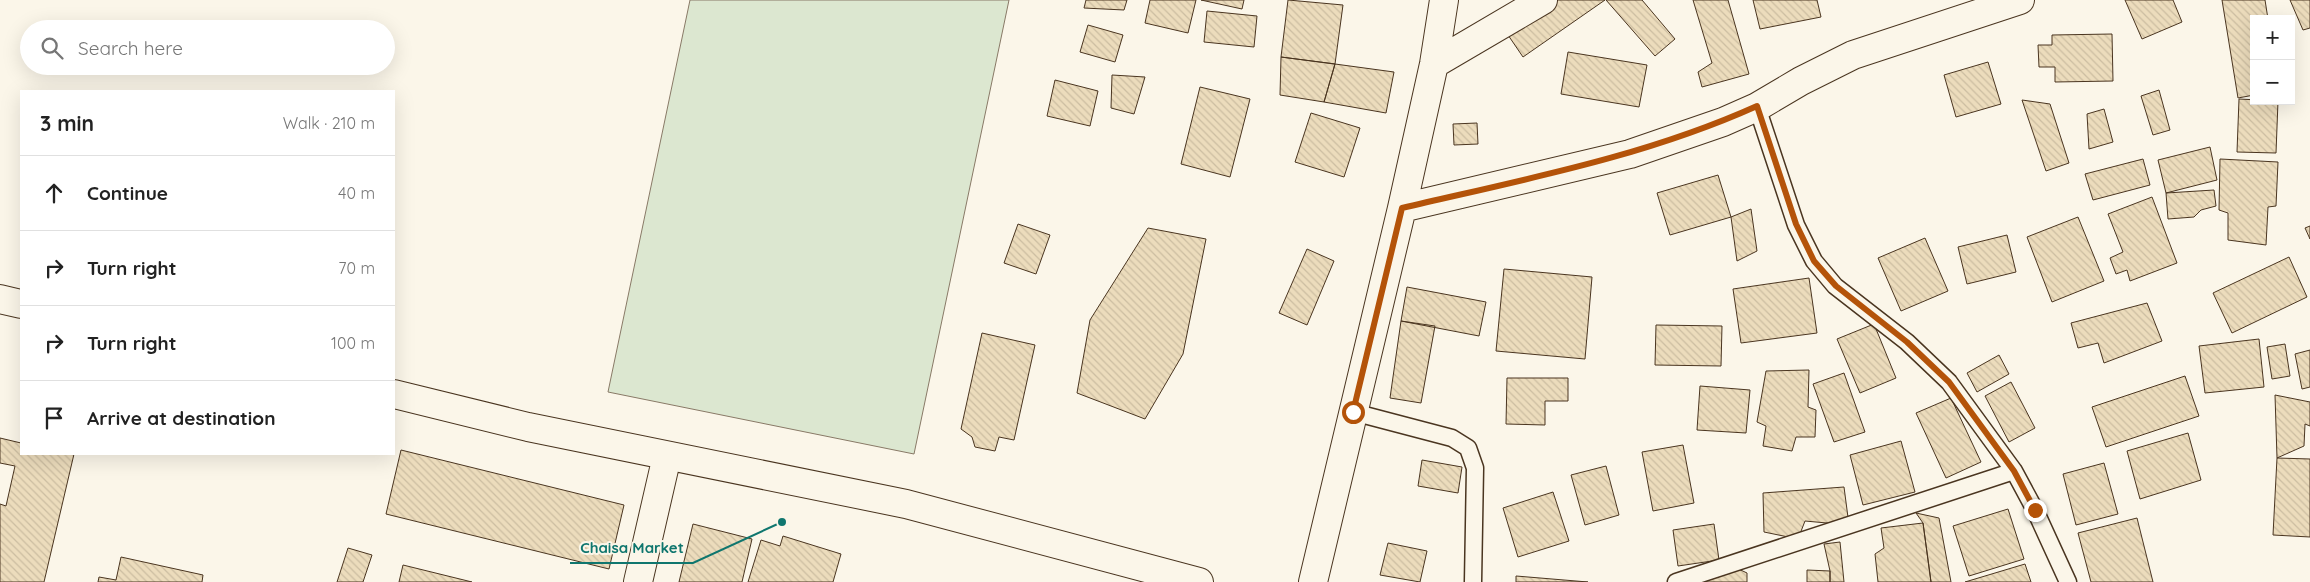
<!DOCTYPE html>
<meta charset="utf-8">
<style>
body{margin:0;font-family:Quicksand,sans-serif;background:#f2f2f2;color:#222}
.controls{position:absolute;right:15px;top:15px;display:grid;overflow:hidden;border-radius:0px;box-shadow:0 5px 20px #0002}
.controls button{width:45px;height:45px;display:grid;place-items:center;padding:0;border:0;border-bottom:1px solid #e0e0e0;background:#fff;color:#222;font:25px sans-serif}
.stop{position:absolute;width:15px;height:15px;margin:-11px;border:4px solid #b45309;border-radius:50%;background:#fff}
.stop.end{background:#b45309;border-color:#fff;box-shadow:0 1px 5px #0008}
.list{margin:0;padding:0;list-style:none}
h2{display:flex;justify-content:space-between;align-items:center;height:65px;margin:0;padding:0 20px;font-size:21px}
h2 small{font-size:16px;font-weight:400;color:#767676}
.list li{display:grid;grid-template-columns:32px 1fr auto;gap:15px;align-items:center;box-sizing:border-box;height:75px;padding:0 20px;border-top:1px solid #e0e0e0}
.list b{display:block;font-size:19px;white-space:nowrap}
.list em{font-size:16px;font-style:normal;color:#767676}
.icon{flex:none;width:28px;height:28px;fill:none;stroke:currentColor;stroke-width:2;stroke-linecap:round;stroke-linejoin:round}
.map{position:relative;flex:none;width:2310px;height:582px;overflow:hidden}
.search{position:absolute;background:#fff;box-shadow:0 5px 20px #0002;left:20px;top:20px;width:375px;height:55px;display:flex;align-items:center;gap:12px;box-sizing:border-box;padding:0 18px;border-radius:28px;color:#767676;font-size:19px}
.panel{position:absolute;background:#fff;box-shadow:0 5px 20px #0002;left:20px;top:90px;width:375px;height:365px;border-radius:0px}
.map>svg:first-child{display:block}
.pitch{fill:#dce7d0;stroke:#887966}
.building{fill:url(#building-back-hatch);stroke:#4a3520}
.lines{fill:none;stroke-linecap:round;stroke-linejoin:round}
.lane-casing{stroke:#4a3520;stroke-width:19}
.street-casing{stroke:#4a3520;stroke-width:30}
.lane{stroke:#fbf6e9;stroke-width:16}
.street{stroke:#fbf6e9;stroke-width:28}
.route{stroke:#b45309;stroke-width:6}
.leader{fill:none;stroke:#0f766e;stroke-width:2}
.callout-dot{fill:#0f766e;stroke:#fbf6e9;stroke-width:2}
.callout-label{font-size:15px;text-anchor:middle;font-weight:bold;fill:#0f766e;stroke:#fbf6e9;stroke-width:4;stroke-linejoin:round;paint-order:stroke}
</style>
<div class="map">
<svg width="2310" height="582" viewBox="0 0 2310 582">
<defs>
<pattern id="building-back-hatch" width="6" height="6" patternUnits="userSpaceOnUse" patternTransform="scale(1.25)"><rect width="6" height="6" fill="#ecdcbc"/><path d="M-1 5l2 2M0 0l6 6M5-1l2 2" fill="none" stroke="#ccbda1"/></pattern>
</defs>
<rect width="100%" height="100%" fill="#fbf6e9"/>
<path class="pitch" d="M690 0H1009L914 454 608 392Z"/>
<path class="building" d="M1086 0H1127L1124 10 1084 8Z
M1150 0H1196L1188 33 1145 23Z
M1201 0H1244L1242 9Z
M1288 0 1343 5 1335 64 1281 57Z
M1558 0H1605L1523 57 1508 35Z
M1606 0H1642L1675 39 1655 56Z
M1693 0H1728L1749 74 1702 87 1698 72 1712 63Z
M1753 0H1817L1821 17 1760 29Z
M2125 0H2173L2182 22 2142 39Z
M2222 0H2265L2268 19H2254V95L2238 98Z
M2290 0H2310V28L2303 30Z
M1207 11 1257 16 1254 47 1204 42Z
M1088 25 1123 35 1115 62 1080 52Z
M2112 34 2113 81 2055 82V67H2039L2038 45H2052V35Z
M1568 52 1647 65 1639 107 1561 94Z
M1281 57 1335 64 1324 102 1280 95Z
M1988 62 2001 104 1956 117 1944 75Z
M1335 64 1394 72 1386 113 1324 102Z
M1112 75 1145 77 1134 114 1111 108Z
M1055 80 1098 91 1090 126 1047 116Z
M1200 87 1250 99 1230 177 1181 164Z
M2159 90 2170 130 2153 135 2141 96Z
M2239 99 2278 101 2276 153 2237 152Z
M2022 100 2050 104 2069 163 2046 171Z
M2104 109 2113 142 2089 149 2087 114Z
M1311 113 1360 128 1344 177 1295 162Z
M1477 123 1478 144 1454 145 1453 124Z
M2210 147 2217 180 2166 193 2158 160Z
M2143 159 2150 185 2093 200 2085 174Z
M2220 159 2278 162 2276 206 2268 207 2266 245 2228 240V213L2219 210Z
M1718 175 1731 217 1670 235 1657 193Z
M2214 190 2216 206 2201 210 2194 217 2168 219 2166 193Z
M2152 197 2177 263 2130 281 2127 270 2116 274 2110 258 2123 252 2108 214Z
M1751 209 1757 251 1737 261 1731 217Z
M2078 217 2104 281 2052 302 2027 237Z
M1018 224 1050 235 1036 274 1004 263Z
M2310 226V239L2305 228Z
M1148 228 1206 239 1183 354 1145 419 1077 393 1090 320Z
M2007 235 2016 272 1967 284 1958 247Z
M1925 238 1948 291 1901 311 1878 258Z
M1307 249 1334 261 1307 325 1279 313Z
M2289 257 2307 297 2232 333 2213 293Z
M1504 269 1592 277 1585 359 1496 351Z
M1809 278 1817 333 1741 343 1733 289Z
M1407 287 1486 302 1479 336 1401 321Z
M2147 303 2162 341 2104 363 2098 343 2078 348 2071 323Z
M1401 321 1435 326 1421 403 1390 398Z
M1874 324 1896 378 1860 393 1837 339Z
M1656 325 1722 326 1721 366 1655 365Z
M982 333 1035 345 1014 440 999 437 995 451 975 447 972 437 961 429Z
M2259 339 2264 387 2205 393 2199 346Z
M2285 344 2290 376 2272 379 2267 347Z
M2310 350V387L2302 389 2295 354Z
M1999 355 2009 374 1977 392 1967 373Z
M1809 370 1808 407 1816 410 1815 437H1796L1792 451 1763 446 1766 426 1757 422 1766 371Z
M1844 373 1865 432 1834 442 1813 384Z
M2185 376 2199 416 2106 447 2092 407Z
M1507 378H1568V401H1545V425L1506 424Z
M2011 382 2035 428 2009 442 1985 396Z
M1700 386 1750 390 1746 433 1697 430Z
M2275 395 2310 402V426L2305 424 2304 446 2277 458Z
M1951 398 1981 462 1946 478 1916 413Z
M2188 433 2201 480 2140 499 2127 451Z
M0 438 21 443V454H74L44 582H0V504L6 506 15 466 0 463Z
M1901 441 1915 492 1863 505 1850 455Z
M1683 445 1694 503 1653 511 1642 452Z
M401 450 624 505 609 569 386 514Z
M2277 458 2310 459V537L2273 535Z
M1422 460 1462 467 1458 493 1418 486Z
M2104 463 2118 514 2076 525 2063 474Z
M1606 466 1619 515 1585 525 1571 475Z
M1844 487 1849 525 1805 521 1798 539 1764 532 1763 493Z
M1553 492 1569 541 1518 557 1503 508Z
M2008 509 2024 559 1969 576 1953 526Z
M1916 513 1939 518 1951 582H1931L1923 523Z
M2137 518 2153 582H2091L2078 533Z
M1923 523 1931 582H1878L1875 554 1884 548 1881 528Z
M693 524 752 539 742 582H679Z
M1714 524 1719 560 1678 566 1673 530Z
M783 536 841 554 833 582H748L761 540 780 546Z
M1840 542 1844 582H1830V571L1824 544Z
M1388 543 1427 551 1420 582 1380 575Z
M348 548 372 555 363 582H337Z
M121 557 203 575 202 582H98L99 577 116 580Z
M2025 564 2031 582H1965Z
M403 565 472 582H399Z
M1730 565 1747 573V582H1688Z
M1807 570 1830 571V582H1807Z
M1516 576 1588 582H1516Z"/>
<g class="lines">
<g class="lane-casing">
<path id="lane" d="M1757 107 1796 225 1814 261 1835 286 1907 342 1949 382 2014 471 2035 510 2068 582
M1353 412 1452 438 1468 448 1475 468 1473 582
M1676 582 2014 471"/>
</g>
<g class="street-casing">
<path id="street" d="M1434 64 1543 0
M1402 208 1630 154 1723 122 1757 107 1801 81 1853 55 2020 0
M0 299 21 304
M394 394 528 427 906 504 1199 582
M638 582 667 456
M1313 582 1402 208 1434 64 1444 0"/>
</g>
<use href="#lane" class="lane"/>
<use href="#street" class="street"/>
</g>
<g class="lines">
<path class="route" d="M1353 412 1402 208C1521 180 1644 157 1757 106L1796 224 1814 261 1836 286 1907 342 1949 382 2014 471 2035 510"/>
</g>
<path class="leader" d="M782 522L693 563H570"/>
<circle class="callout-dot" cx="782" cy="522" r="5"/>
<g class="callout-label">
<text x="632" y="553">Chaisa Market</text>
</g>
</svg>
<div class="controls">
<button>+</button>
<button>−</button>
</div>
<div class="stop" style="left:1353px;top:412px"></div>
<div class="stop end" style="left:2035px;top:510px"></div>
<div class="search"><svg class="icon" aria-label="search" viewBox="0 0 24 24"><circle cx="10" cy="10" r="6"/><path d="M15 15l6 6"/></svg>Search here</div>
<section class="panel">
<h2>3 min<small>Walk · 210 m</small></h2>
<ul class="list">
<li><svg class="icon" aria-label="ahead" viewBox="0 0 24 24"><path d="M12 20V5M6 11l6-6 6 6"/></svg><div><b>Continue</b></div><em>40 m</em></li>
<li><svg class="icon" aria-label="right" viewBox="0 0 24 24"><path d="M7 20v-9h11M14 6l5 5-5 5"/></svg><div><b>Turn right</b></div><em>70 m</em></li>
<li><svg class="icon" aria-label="right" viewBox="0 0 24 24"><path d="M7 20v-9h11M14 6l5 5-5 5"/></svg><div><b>Turn right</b></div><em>100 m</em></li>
<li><svg class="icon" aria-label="arrive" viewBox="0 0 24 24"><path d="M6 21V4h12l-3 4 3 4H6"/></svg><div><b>Arrive at destination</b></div></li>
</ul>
</section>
</div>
